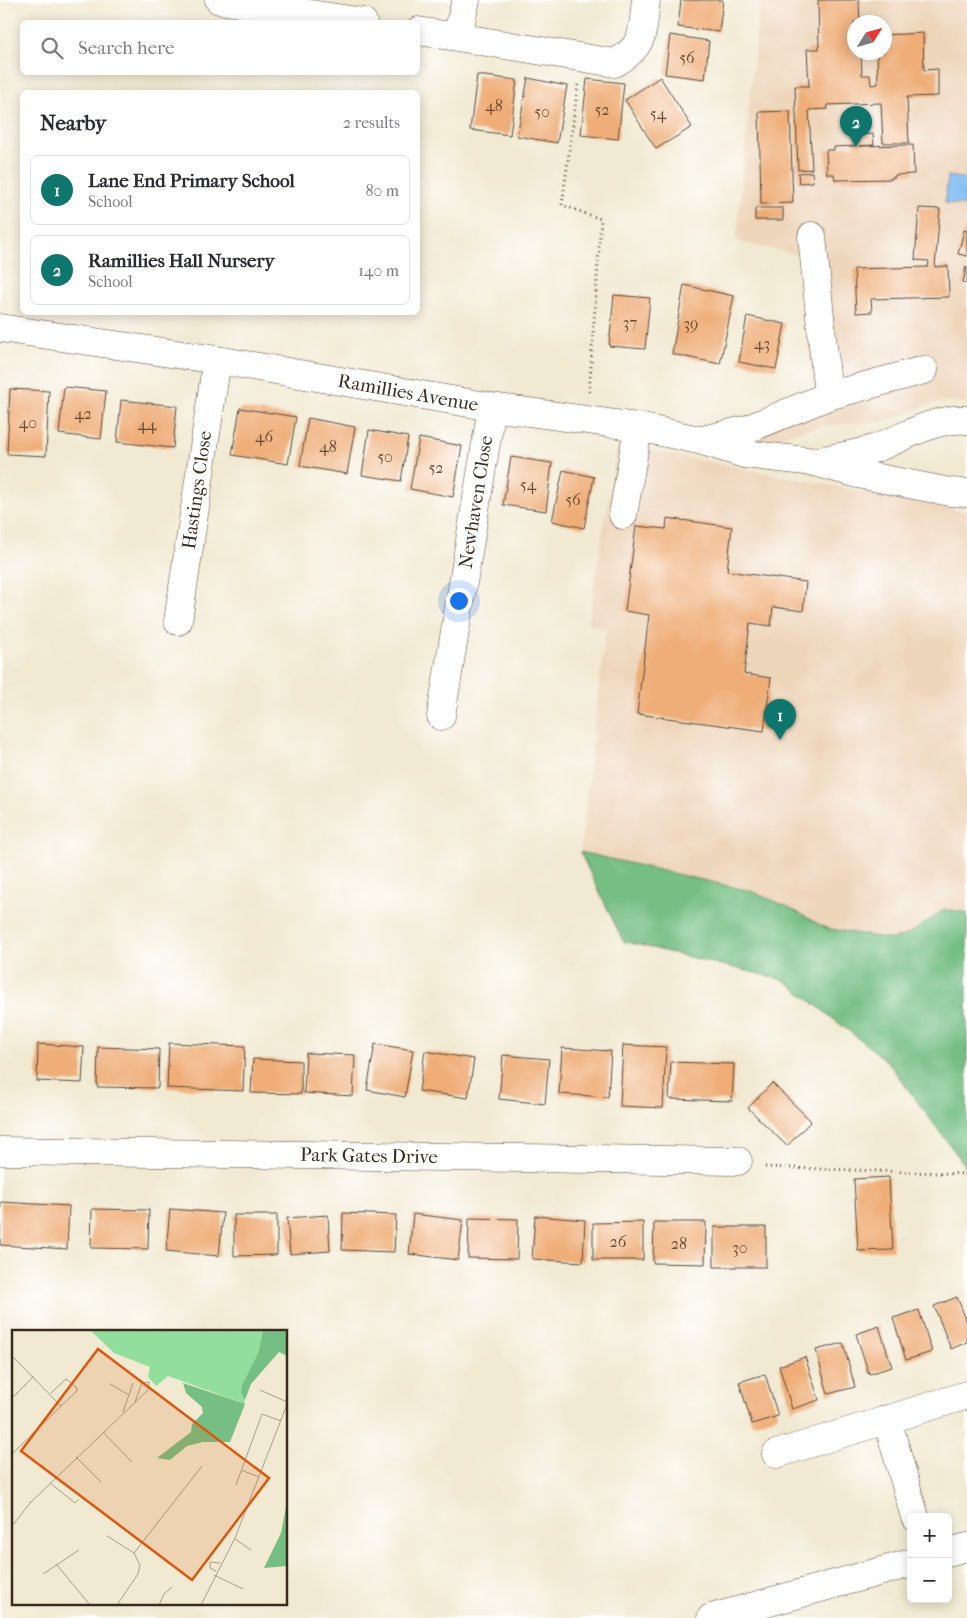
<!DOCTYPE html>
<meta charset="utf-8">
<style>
body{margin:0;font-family:"IM FELL French Canon",serif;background:#f2f2f3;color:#2b2b33}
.controls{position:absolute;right:15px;bottom:15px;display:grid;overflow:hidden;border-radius:8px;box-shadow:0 2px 12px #0003}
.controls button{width:45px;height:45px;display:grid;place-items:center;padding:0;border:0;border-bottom:1px solid #e1e1e2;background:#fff;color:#2b2b33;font:25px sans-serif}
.compass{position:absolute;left:847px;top:15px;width:45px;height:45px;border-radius:50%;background:#fff;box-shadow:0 2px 12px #0003;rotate:53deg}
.you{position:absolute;left:458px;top:600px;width:18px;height:18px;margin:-12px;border:4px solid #fff;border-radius:50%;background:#1a73e8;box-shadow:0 0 0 8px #1a73e833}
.badge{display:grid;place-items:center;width:32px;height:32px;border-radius:50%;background:#0f766e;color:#fff;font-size:16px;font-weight:700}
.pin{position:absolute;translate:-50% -41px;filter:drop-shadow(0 1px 2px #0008)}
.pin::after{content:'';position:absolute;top:26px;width:18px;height:15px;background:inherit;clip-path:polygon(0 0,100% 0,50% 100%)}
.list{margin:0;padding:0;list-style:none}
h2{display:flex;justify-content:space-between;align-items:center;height:65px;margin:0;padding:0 20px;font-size:21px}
h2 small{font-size:16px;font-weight:400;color:#7c7c81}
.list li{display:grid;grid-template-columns:32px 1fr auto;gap:15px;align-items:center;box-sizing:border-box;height:70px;margin:0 10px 10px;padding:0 10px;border:1px solid #e1e1e2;border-radius:8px}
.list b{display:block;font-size:19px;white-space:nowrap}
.list p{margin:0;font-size:16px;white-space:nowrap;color:#7c7c81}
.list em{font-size:16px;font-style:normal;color:#7c7c81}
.icon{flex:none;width:28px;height:28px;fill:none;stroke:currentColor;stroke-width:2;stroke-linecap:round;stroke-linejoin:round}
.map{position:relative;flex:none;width:967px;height:1618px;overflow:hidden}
.search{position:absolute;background:#fff;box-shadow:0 2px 12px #0003;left:20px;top:20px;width:400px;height:55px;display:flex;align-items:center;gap:12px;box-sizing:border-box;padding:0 18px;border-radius:8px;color:#7c7c81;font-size:19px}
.panel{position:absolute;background:#fff;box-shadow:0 2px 12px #0003;left:20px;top:90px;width:400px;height:225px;border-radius:8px}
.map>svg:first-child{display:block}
.built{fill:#eed6bb;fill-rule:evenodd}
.forest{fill:#75be84;stroke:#587451}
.water{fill:#7fbbf2;stroke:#5d7288}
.building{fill:#efae78}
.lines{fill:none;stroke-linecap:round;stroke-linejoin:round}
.minor-casing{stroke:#564739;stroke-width:29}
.path{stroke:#564739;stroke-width:3;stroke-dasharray:1 4;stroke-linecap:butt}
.minor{stroke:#fff;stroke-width:28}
.labels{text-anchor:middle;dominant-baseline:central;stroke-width:4;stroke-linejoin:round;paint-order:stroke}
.number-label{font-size:16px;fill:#684b34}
.street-label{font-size:19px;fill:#3b2a1e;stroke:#fff}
.inset-road{fill:none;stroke:#a89d89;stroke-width:1}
.view{fill:#df570d;fill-opacity:0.15;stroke:#df570d;stroke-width:2.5}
.inset-edge{fill:none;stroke:#3b2a1e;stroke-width:2.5}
</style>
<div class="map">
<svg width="967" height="1618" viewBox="0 0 967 1618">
<rect width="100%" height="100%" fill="#fff"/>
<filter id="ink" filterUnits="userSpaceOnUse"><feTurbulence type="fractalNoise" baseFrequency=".02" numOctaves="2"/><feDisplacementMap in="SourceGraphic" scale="10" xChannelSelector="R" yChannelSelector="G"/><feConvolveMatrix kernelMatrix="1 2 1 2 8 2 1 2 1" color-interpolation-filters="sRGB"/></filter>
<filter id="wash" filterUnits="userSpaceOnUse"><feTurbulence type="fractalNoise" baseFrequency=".0096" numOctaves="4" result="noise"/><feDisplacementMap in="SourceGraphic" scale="20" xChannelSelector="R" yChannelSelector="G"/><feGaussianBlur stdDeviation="1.12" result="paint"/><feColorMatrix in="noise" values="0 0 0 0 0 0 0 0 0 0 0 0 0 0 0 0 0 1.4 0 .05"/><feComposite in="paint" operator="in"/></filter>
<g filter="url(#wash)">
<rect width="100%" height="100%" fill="#f1e9d1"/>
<path class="built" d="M760 0H967V403L946 401 928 405 904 415 880 422 817 426 768 441 752 439 812 391 803 256 736 241ZM854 22H884V52H854Z
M617 444 967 512V913L945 909 912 932 901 937 890 939 826 928 786 906 751 891 580 852 606 628 588 624Z"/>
<path class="forest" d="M580 852 751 891 786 906 826 928 890 939 901 937 912 932 945 909 967 913V1168L887 1061 784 980 623 941Z"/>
<path class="water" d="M948 176 967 179V206L945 203Z"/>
<g id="blocks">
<path class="building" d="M681 0H723L719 32 678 27Z
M818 0H859L860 22H854V52H861L862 75H870L871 85 878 84 877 52H884V35L923 33 924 70 938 69V96L907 97 909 143H883L881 103 827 105 828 109 809 110 812 169 798 170 795 86H809L807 49H819Z
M670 35 709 41 705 79 665 74Z
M477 75 517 80 510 135 470 130Z
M660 77 692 127 656 149 625 100Z
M528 78 567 86 557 143 517 136Z
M587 79 624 83 618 139 581 135Z
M790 111 793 203 761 204 759 112Z
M873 134 874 145 859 146 913 145 914 174 895 175V177H892V179L835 180 834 174H827L826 150H834V147L855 146 854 135Z
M812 172 813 182 799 183 798 173Z
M755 208H783V220H755Z
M919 208 940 209 935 267 948 266 949 297 871 299 872 312 856 313 854 269 928 267 929 261 915 260Z
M964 230 967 231V256L958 254Z
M966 267H967V284L963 283Z
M684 285 734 296 720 364 672 354Z
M614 295 650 298 645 349 609 346Z
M747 316 785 324 776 369 739 362Z
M64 387 106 391 101 439 59 434Z
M10 389 49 391 46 456 7 454Z
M121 400 177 406 173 448 117 442Z
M240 408 296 417 288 464 232 455Z
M308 418 355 427 347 474 300 466Z
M369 430 408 437 401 481 362 475Z
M419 438 462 446 453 497 410 489Z
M511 457 552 463 546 511 503 505Z
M563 470 594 477 584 528 552 521Z
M667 518 732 527 727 571 806 582 803 611 773 607 771 626 750 623 744 674 771 678 764 731 637 714 649 615 625 611 636 526 666 529Z
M169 1043 245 1046 243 1091 167 1088Z
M38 1044 84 1047 82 1083 37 1081Z
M375 1044 413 1050 405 1097 367 1090Z
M623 1045 666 1047 663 1108 620 1106Z
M98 1047 159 1049 158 1088 97 1087Z
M562 1048 611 1051 608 1097 559 1094Z
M425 1051 474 1059 468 1098 419 1091Z
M306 1053 355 1055 353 1096 304 1093Z
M503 1055 549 1059 545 1104 499 1099Z
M253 1059 301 1061V1094L251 1093Z
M671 1062 734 1064 732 1101 669 1099Z
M772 1083 811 1121 787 1146 748 1108Z
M889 1177 893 1250 858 1251 854 1179Z
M1 1202 69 1206 67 1249 0 1245Z
M92 1209 149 1210 148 1249 91 1248Z
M170 1209 223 1213 219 1256 166 1251Z
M343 1213 396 1215 394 1252 342 1250Z
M413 1214 463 1220 458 1260 409 1254Z
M234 1215H277V1255L234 1256Z
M328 1215 330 1251 290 1254 287 1218Z
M535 1216 585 1220 583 1262 532 1259Z
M469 1218 518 1219 517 1259 468 1258Z
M643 1222V1260H593V1223Z
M654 1222H706L705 1264 653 1263Z
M714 1227H766V1267H714Z
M957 1297 967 1322V1342L951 1349 934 1306Z
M919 1310 932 1352 906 1360 893 1318Z
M879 1326 892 1367 869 1374 856 1334Z
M843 1343 855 1387 828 1394 816 1350Z
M805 1357 819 1400 792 1409 779 1366Z
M765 1374 778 1416 752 1424 739 1382Z"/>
</g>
</g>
<g filter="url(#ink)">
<use href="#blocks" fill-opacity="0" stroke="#564739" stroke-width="1"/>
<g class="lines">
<g class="minor-casing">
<path id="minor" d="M219 0 363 22
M418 31 457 37 466 0
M457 37 615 63C646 45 642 32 646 0
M812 236 828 396
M0 328 217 360 492 407 638 427 699 440 744 454 815 462 858 474 950 492 967 493
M702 440 748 429 828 396 924 370
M819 461C838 457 858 454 876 448 906 437 935 417 967 420
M623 515 638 427
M178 621 217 360
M441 716 492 407
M0 1151 738 1161
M887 1419 915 1517
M776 1454 967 1395
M948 1552 967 1547
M711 1618 911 1563"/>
</g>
<path class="path" d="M578 85 562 205 601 219 589 394
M765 1167 967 1174"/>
<use href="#minor" class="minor"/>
</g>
</g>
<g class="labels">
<g class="number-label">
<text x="687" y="57">56</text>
<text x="494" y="105">48</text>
<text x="602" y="109">52</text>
<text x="542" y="111">50</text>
<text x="658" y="113">54</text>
<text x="630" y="322">37</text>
<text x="691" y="323">39</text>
<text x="762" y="343">43</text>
<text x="83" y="413">42</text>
<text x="28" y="422">40</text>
<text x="147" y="424">44</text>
<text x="264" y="436">46</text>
<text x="328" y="446">48</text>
<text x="385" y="456">50</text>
<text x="436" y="467">52</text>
<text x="528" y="484">54</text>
<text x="573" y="499">56</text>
<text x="618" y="1241">26</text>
<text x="679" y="1243">28</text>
<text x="740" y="1247">30</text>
</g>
<g class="street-label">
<text transform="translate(408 393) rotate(10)">Ramillies Avenue</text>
<text transform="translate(197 490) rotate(-82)">Hastings Close</text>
<text transform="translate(476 502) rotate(-81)">Newhaven Close</text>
<text transform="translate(369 1156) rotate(1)">Park Gates Drive</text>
</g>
</g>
<g transform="translate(12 1330)">
<rect width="275" height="275" fill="#f1e9d1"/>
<path d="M78 0H251L246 23 230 55 233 74 156 46 144 56 136 47 138 37 102 23Z" fill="#92df9d"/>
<path d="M251 0H275V26L267 22 239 54 233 70 229 63 230 55 246 23ZM171 53 233 74 218 112H191L175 116 158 130 145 128 179 102 180 94 191 83 190 77 174 63ZM275 172V236L252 238 269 203Z" fill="#75be84"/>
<path class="inset-road" d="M0 26 49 76 0 124M98 54 117 65M248 60 275 72M39 63 54 49 64 57 65 61 49 76M0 68 22 46M111 82 121 53M91 102 120 132M64 127 89 152M229 140 247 147M38 153 63 173 67 169M224 155 250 84 269 91M0 196 18 173 136 60 137 52 130 53 123 72M95 206 122 223M223 209 239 220M44 234 78 275M204 241 198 238V232L208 233M31 244 67 220M202 245 231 259M105 275 126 244 128 235 122 223 190 136M147 275 152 264 160 257M189 275 223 208 274 77 275 49"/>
<path class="view" d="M86 19 257 148 180 250 9 121Z"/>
<rect width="275" height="275" class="inset-edge"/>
</g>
</svg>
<div class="controls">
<button>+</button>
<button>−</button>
</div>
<svg class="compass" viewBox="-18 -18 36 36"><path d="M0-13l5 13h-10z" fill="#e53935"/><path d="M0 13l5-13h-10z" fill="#7c7c81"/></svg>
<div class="you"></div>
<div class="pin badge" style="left:780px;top:740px">1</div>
<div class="pin badge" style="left:856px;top:147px">2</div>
<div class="search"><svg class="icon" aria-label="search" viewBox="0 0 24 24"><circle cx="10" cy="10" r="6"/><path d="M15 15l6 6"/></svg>Search here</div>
<section class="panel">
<h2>Nearby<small>2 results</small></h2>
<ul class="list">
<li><span class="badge">1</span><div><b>Lane End Primary School</b><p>School</p></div><em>80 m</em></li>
<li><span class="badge">2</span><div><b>Ramillies Hall Nursery</b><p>School</p></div><em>140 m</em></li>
</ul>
</section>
</div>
